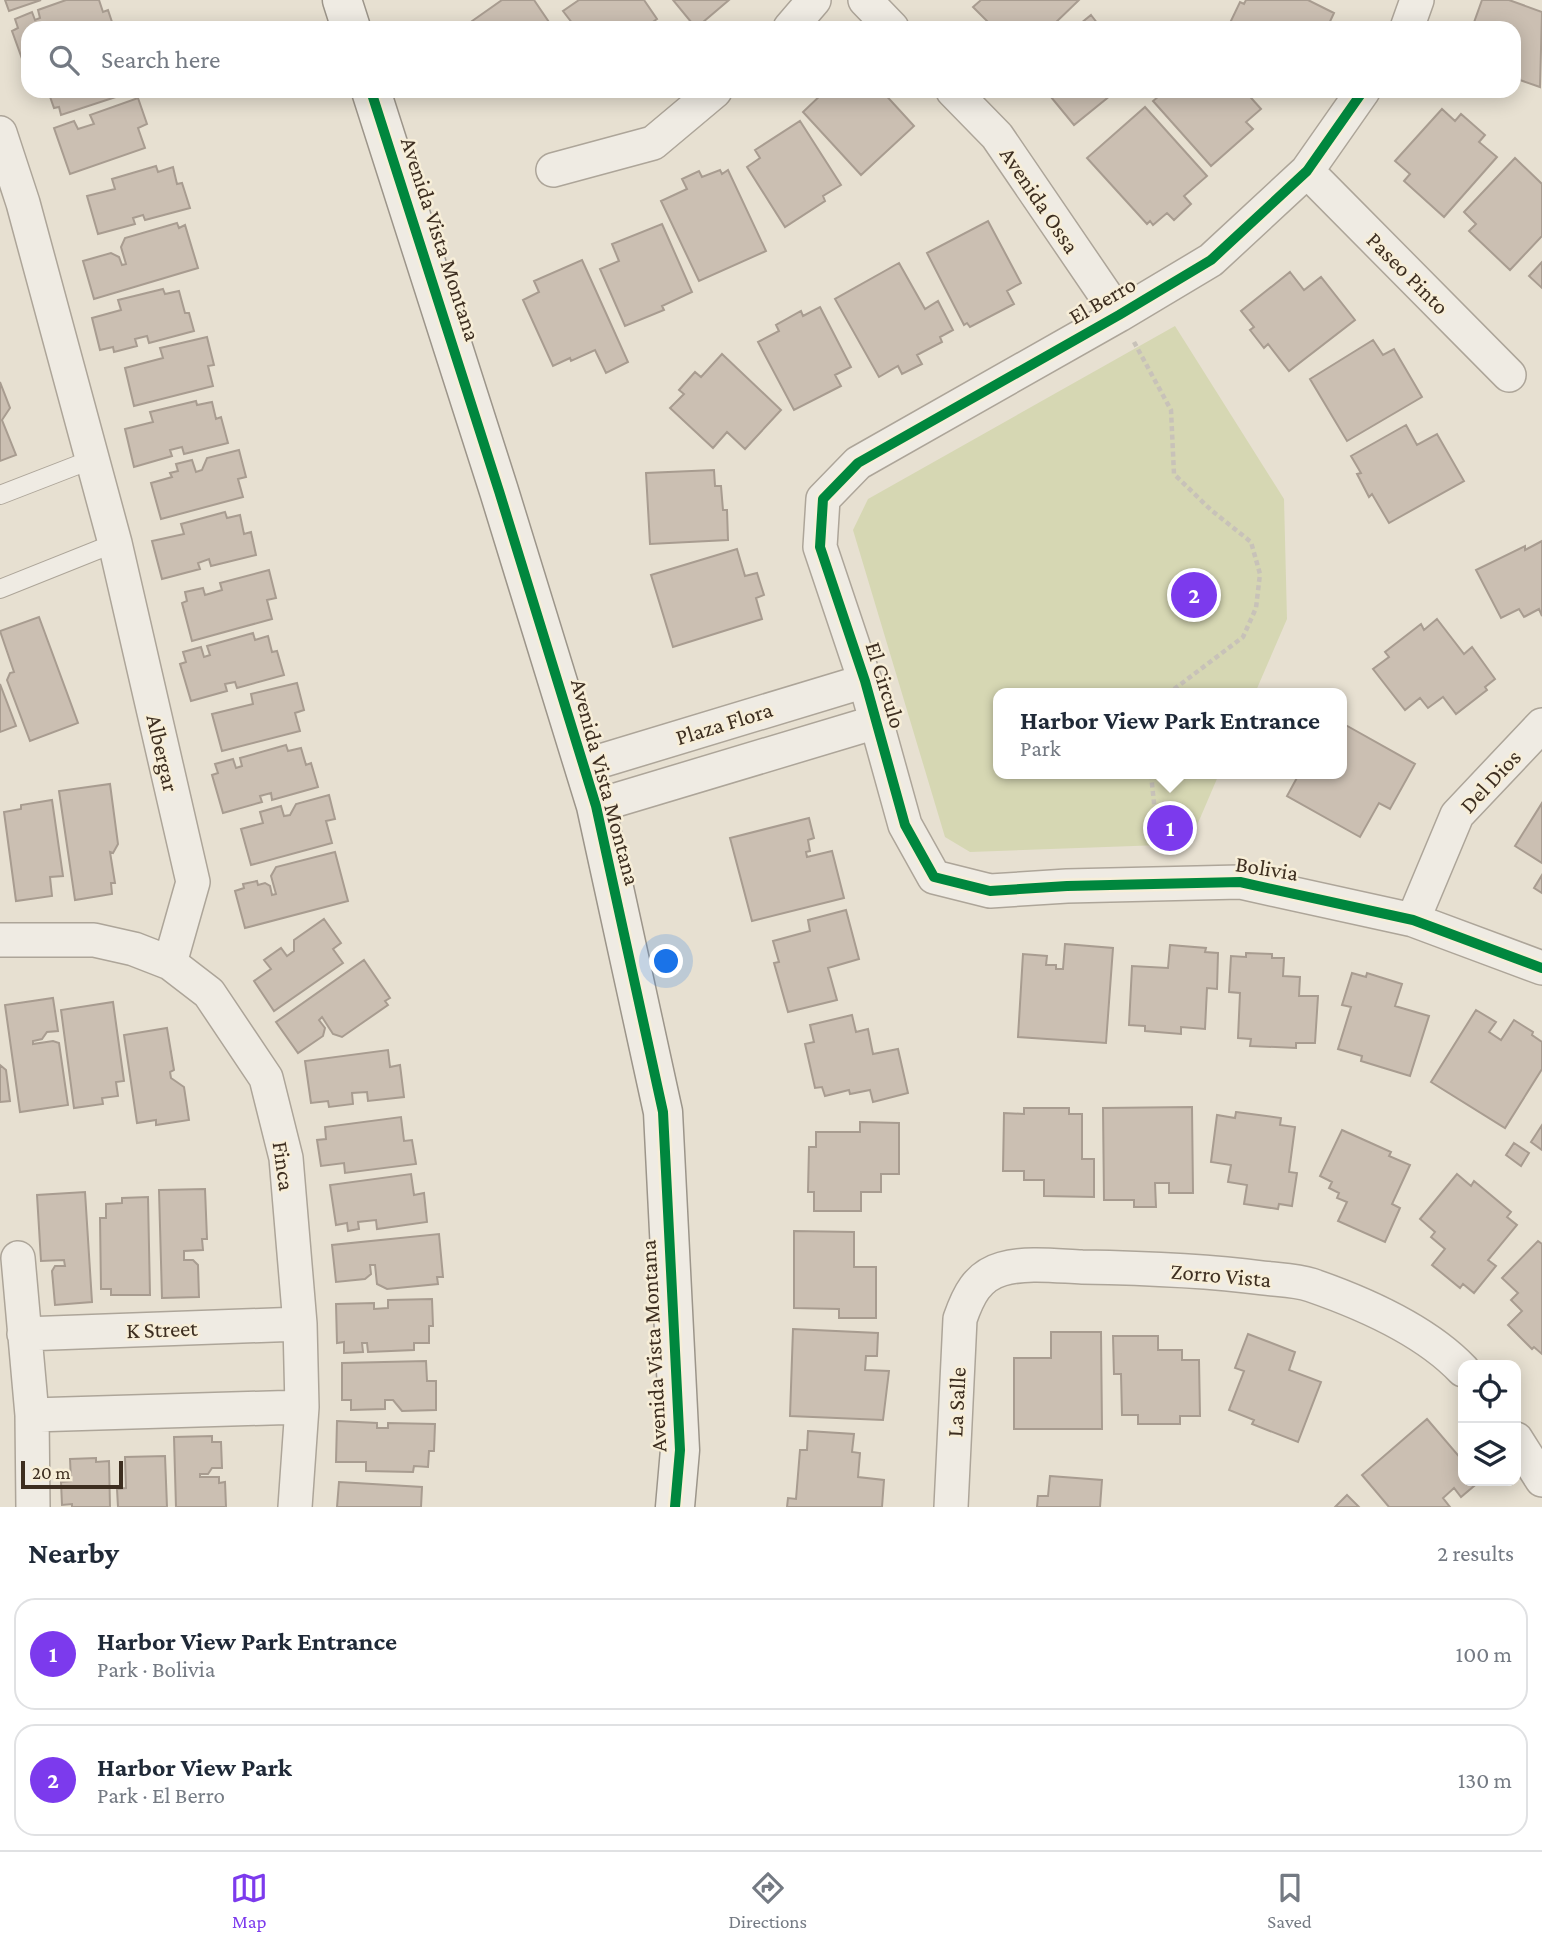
<!DOCTYPE html>
<meta charset="utf-8">
<style>
body{margin:0;font-family:"Crimson Pro",serif;background:#f6f6f7;color:#1f2937}
.controls{position:absolute;right:21px;bottom:21px;display:grid;overflow:hidden;border-radius:14px;box-shadow:0 4px 18px #0003}
.controls button{width:63px;height:63px;display:grid;place-items:center;padding:0;border:0;border-bottom:2px solid #e0e1e3;background:#fff;color:#1f2937;font:35px sans-serif}
.scale{position:absolute;left:21px;bottom:18px;width:102px;box-sizing:border-box;padding-left:7px;border:4px solid #3d2e20;border-top:0;font-size:19px;line-height:24px;white-space:nowrap;color:#3d2e20;-webkit-text-stroke:5px #f7eed8;paint-order:stroke}
.you{position:absolute;left:667px;top:962px;width:24px;height:24px;margin:-18px;border:5px solid #fff;border-radius:50%;background:#1a73e8;box-shadow:0 0 0 10px #1a73e833}
.badge{display:grid;place-items:center;width:46px;height:46px;border-radius:50%;background:#7c3aed;color:#fff;font-size:23px;font-weight:700}
.pin{position:absolute;translate:-50% -50%;border:4px solid #fff;box-shadow:0 2px 7px #0006}
.popup{position:absolute;left:993px;top:688px;width:354px;height:91px;box-sizing:border-box;display:grid;place-content:center;border-radius:14px;background:#fff;filter:drop-shadow(0 2px 5px #0005);font-size:23px;white-space:nowrap;color:#747a83}
.popup b{font-size:26px;color:#1f2937}
.popup::after{content:'';position:absolute;left:50%;top:100%;margin-left:-14px;border:14px solid transparent;border-top-color:#fff}
.list{margin:0;padding:0;list-style:none}
h2{display:flex;justify-content:space-between;align-items:center;height:91px;margin:0;padding:0 28px;font-size:30px}
h2 small{font-size:23px;font-weight:400;color:#747a83}
.list li{display:grid;grid-template-columns:46px 1fr auto;gap:21px;align-items:center;box-sizing:border-box;height:112px;margin:0 14px 14px;padding:0 14px;border:2px solid #e0e1e3;border-radius:21px}
.list b{display:block;font-size:26px;white-space:nowrap}
.list p{margin:0;font-size:23px;white-space:nowrap;color:#747a83}
.list em{font-size:23px;font-style:normal;color:#747a83}
.icon{flex:none;width:38px;height:38px;fill:none;stroke:currentColor;stroke-width:2;stroke-linecap:round;stroke-linejoin:round}
.map{position:relative;flex:none;width:1542px;height:1507px;overflow:hidden}
.search{position:absolute;background:#fff;box-shadow:0 4px 18px #0003;left:21px;right:21px;top:21px;height:77px;display:flex;align-items:center;gap:18px;box-sizing:border-box;padding:0 24px;border-radius:21px;color:#747a83;font-size:26px}
.sheet{height:343px;background:#fff}
nav{display:flex;justify-content:space-around;align-items:center;box-sizing:border-box;height:98px;border-top:2px solid #e0e1e3;background:#fff;font-size:19px;color:#747a83}
nav a{display:grid;justify-items:center;gap:4px}
nav .on{color:#7c3aed}
.map>svg:first-child{display:block}
.green{fill:#d6d7b3}
.building{fill:#cbbfb2;stroke:#a89c90;stroke-width:2}
.lines{fill:none;stroke-linecap:round;stroke-linejoin:round}
.lane-casing{stroke:#ada599;stroke-width:20}
.street-casing{stroke:#ada599;stroke-width:36}
.secondary-casing{stroke:#9c958a;stroke-width:41}
.path{stroke:#c8c2b9;stroke-width:4.5;stroke-dasharray:5 3.5;stroke-linecap:butt}
.lane{stroke:#efebe3;stroke-width:18}
.street{stroke:#efebe3;stroke-width:33}
.secondary{stroke:#efebe3;stroke-width:38}
.cycleway-casing{stroke:#f7eed8;stroke-width:15}
.cycleway{stroke:#00873e;stroke-width:10}
.labels{text-anchor:middle;dominant-baseline:central;stroke-width:5;stroke-linejoin:round;paint-order:stroke}
.street-label{font-size:23px;fill:#3d2e20;stroke:#f7eed8}
</style>
<div class="map">
<svg width="1542" height="1507" viewBox="0 0 1542 1507">
<rect width="100%" height="100%" fill="#e7e0d1"/>
<path class="green" d="M1175 326 1284 499 1287 619 1255 693H998V774H1219L1189 844 970 852 945 837 853 530 868 499Z"/>
<path class="building" d="M5 0H41L9 11Z
M66 0H99L103 12 108 10 114 28H28V66L25 67 12 31 18 28 15 19 32 12 35 20 40 18 38 10Z
M502 0H534L553 28H466L465 26Z
M579 0H644L657 19 644 28H576L563 11Z
M673 0H729L696 28Z
M981 0H1079L1050 28H994L973 7Z
M1246 0H1308L1334 13 1327 28H1235L1229 25 1240 2 1244 4Z
M1482 0H1509L1542 12 1540 87 1514 78V28H1472Z
M1091 15 1101 28H1075Z
M48 91H134L61 115 59 107 54 108Z
M825 91H882L914 126 861 175 803 112Z
M1046 91H1116L1074 125Z
M1165 91H1245L1261 109 1246 122 1253 129 1211 166 1153 101Z
M138 98 147 124 138 128 145 148 70 174 54 128 74 121 78 129 94 124 90 115Z
M1145 107 1207 176 1184 196 1191 204 1174 220 1167 213 1153 225 1150 221 1147 224 1087 158Z
M1442 109 1455 121 1461 114 1485 135 1479 142 1497 157 1444 217 1404 181 1410 174 1395 161Z
M800 121 841 185 823 196 825 201 785 227 747 167 760 158 755 150Z
M1515 158 1542 184V236L1510 270 1469 231 1476 224 1464 212Z
M156 166 158 172 173 167 177 184 182 183 190 208 145 220 143 215 133 218 135 224 98 234 87 196 115 189 112 179Z
M720 170 722 174 728 170 766 251 699 281 661 201 687 189 682 179 699 171 702 177Z
M988 221 1021 283 1007 291 1014 304 970 327 967 323 964 325 927 253Z
M177 223 179 228 185 225 198 268 94 299 83 261 111 253 119 257 122 265 126 264 121 247 125 238Z
M662 224 692 292 662 306 664 310 625 326 600 269 619 261 612 244Z
M582 260 628 362 606 373 595 350 571 361 570 358 553 366 523 300 539 292 534 281Z
M1542 262V288L1529 276Z
M899 263 925 309 938 301 953 330 940 337 942 342 917 355 922 364 902 374 898 366 879 377 835 299Z
M1290 272 1304 290 1321 277 1355 320 1289 371 1268 344 1264 348 1250 330 1254 327 1241 311Z
M163 289 165 294 179 291 185 313H189L194 331 149 343 147 336 135 339 137 346 114 352 113 347 100 350 92 318 121 310 118 300Z
M820 307 851 367 835 375 841 386 794 410 758 342 779 331 776 325 801 311 803 316Z
M207 337 214 365 208 366 213 386 134 406 125 368 163 358 160 348Z
M1373 340 1383 355 1394 349 1422 397 1347 441 1310 379Z
M722 354 781 410 745 449 727 432 713 448 670 408 684 394 679 390 695 372 701 377Z
M0 382 10 408 2 420 16 455 0 461Z
M196 401 197 405 212 402 216 419 221 417 228 443 184 454 182 447 170 450 172 456 134 467 125 429 153 422 150 412Z
M1406 425 1417 445 1437 434 1464 481 1389 523 1372 494 1369 497 1357 474 1361 473 1351 456Z
M239 450 246 477 238 479 243 497 161 519 151 483 172 477 170 473 178 471 176 464 192 460 196 472 202 470 207 458Z
M714 470 715 486H721L723 510H727L728 540 650 544 646 473Z
M225 512 227 518 240 515 244 534 251 532 256 555 211 566 209 559 198 563 200 569 162 579 152 541 184 534 181 524Z
M1542 541V616L1539 609 1524 617 1519 609 1501 618 1476 570 1525 546V550Z
M737 549 745 576 757 573 764 595 756 598 762 619 673 647 651 575Z
M269 570 276 598 267 600 272 619 192 641 182 603 187 601 185 592 203 588 205 595 222 590 220 583Z
M39 617 78 723 30 741 7 680 10 673 14 672 0 631Z
M1437 619 1464 654 1472 647 1495 679 1485 687 1487 690 1456 714 1443 697 1428 708 1420 698 1405 710 1373 669 1389 657 1385 652 1421 624 1424 630Z
M253 633 255 640 268 636 272 652 277 651 284 675 237 688 235 682 225 684 227 691 191 701 180 664 186 662 183 652 201 647 204 657 210 655 207 646Z
M297 683 304 710 295 713 300 731 222 751 212 714 253 704 251 694Z
M0 684 16 726 0 732Z
M1342 723 1415 764 1390 809 1379 803 1360 837 1287 796 1299 774H1342Z
M286 745 288 751 301 748 306 765 311 763 318 787 272 800 271 793 260 796 262 802 223 813 212 775 218 773 215 764 233 759 236 768 242 766 240 758Z
M110 784 118 844 113 853 110 852 115 883H111L112 894 75 900 59 791Z
M329 795 335 819 326 821 332 843 251 865 241 829 263 823 260 812 281 806 284 816 290 815 296 804Z
M52 800 63 876 50 877 52 896 16 901 4 812 21 809V805Z
M1542 803V863L1515 846Z
M809 818 814 838 808 840 810 851 806 852 807 857 832 851 844 898 752 921 730 838Z
M335 852 348 901 245 928 235 891 244 888 243 884 257 881 258 885 265 883 270 886 272 895 276 894 271 876 276 867Z
M1542 875V893L1534 888Z
M846 910 859 959 828 968 837 1000 788 1012 774 963 779 962 773 941 810 931 808 920Z
M324 919 341 943 333 949 343 963 274 1011 254 981 271 969 264 960 281 948 287 956 294 951V940Z
M1065 944 1113 948 1106 1043 1018 1037 1023 954 1047 956 1046 965H1056V969H1063Z
M1170 945 1206 948 1205 952 1218 953 1217 989 1207 988 1205 1029 1181 1027V1034L1145 1031V1026L1129 1025 1132 966 1168 968Z
M1246 953 1272 954V958H1284L1283 976 1300 977 1299 996H1318L1315 1043H1296V1048L1250 1046 1251 1039 1238 1038 1240 993 1229 992 1231 956 1246 957Z
M364 960 390 998 385 1001 388 1005 342 1037 333 1034 322 1017 319 1020 325 1028 323 1036 298 1053 276 1022Z
M1352 973 1366 977 1367 973 1402 984 1395 1006 1429 1016 1410 1076 1361 1061 1362 1056 1338 1049 1351 1007 1342 1005Z
M53 998 58 1031 47 1032 42 1039 33 1041V1044L53 1041 59 1043 68 1105 20 1112 5 1005Z
M113 1002 124 1081 116 1082 118 1096 102 1098 103 1104 74 1108 61 1010Z
M1476 1010 1496 1022 1489 1032 1501 1040 1514 1020 1533 1032 1532 1035 1542 1042V1069L1505 1128 1431 1082Z
M852 1015 856 1032 868 1029 873 1054 898 1049 908 1093 873 1102 870 1090 850 1094 849 1090 825 1096 822 1087 815 1088 805 1044 814 1042 810 1025Z
M167 1028 174 1070 170 1072 171 1078 184 1087 189 1120 156 1125V1120L137 1123 124 1035Z
M388 1050 390 1067 400 1065 404 1097 368 1101 367 1092 352 1093 353 1104 329 1107 328 1101 311 1103 305 1061Z
M0 1065 6 1070 10 1101 0 1102Z
M1192 1107 1193 1193H1169V1183H1155L1156 1207H1134V1200H1104L1103 1108Z
M1024 1108H1069V1114H1082V1159H1094V1197L1044 1196V1180H1024V1171H1003L1004 1113 1024 1114Z
M1236 1112 1281 1118 1280 1125 1295 1127 1289 1172 1297 1173 1292 1206 1279 1204 1278 1209 1244 1204 1247 1185 1228 1182 1231 1165 1211 1162 1217 1115 1235 1118Z
M401 1117 404 1141 412 1140 416 1164 345 1173 344 1163 321 1166 317 1140 326 1139 325 1127Z
M860 1122 899 1123V1174H881V1192H861V1211H814V1192H808L809 1147H816V1132H860Z
M1542 1125V1150L1531 1142Z
M1342 1130 1391 1152 1389 1156 1410 1165 1392 1204 1400 1208 1385 1242 1338 1221 1347 1202 1337 1198 1339 1193 1329 1188 1332 1182 1320 1176Z
M1514 1143 1529 1153 1521 1166 1506 1155Z
M411 1174 414 1195 424 1193 427 1222 377 1229 376 1220 358 1222 359 1229 348 1231 347 1223 336 1225 330 1185Z
M1457 1174 1471 1186 1474 1181 1511 1212 1507 1217 1517 1225 1488 1260 1496 1266 1474 1293 1463 1284 1460 1288 1432 1265 1445 1249 1431 1237 1435 1232 1420 1219Z
M205 1189 207 1239H202L203 1250 184 1251V1260H193L198 1265 199 1297 162 1298 159 1190Z
M85 1192 92 1302 55 1305 52 1271 55 1266H65L64 1260 41 1261 37 1195Z
M148 1197 150 1295H111V1289H101L100 1218H106V1204L122 1203V1198Z
M794 1231 854 1232V1267H876V1318H839V1309L794 1308Z
M439 1234 443 1277H437L438 1284 387 1289 377 1284 375 1265H370L371 1274 365 1279 336 1282 332 1245Z
M1538 1241 1542 1244V1354L1534 1347 1532 1349 1508 1325 1522 1311 1511 1300 1518 1293 1502 1278Z
M432 1299 433 1326H429V1343H414V1350L368 1352 367 1343H362L363 1352 344 1353V1342L337 1343 336 1304 374 1303V1309L388 1308V1300Z
M793 1329 878 1333 877 1356H866L865 1370 889 1371 883 1420 790 1416Z
M1051 1332H1101L1102 1429H1014V1358H1051Z
M1248 1334 1295 1352 1289 1370 1321 1382 1298 1442 1252 1424 1254 1420 1229 1410 1244 1371 1235 1368Z
M1113 1336H1158V1350H1182V1360H1199L1200 1416H1180V1424H1138V1415H1122L1121 1374H1114Z
M426 1361 427 1381H436V1410L402 1411 393 1400H385V1409L351 1410V1400H342V1363Z
M1427 1419 1463 1461V1481H1480L1461 1497 1454 1488 1443 1498 1450 1507H1389L1362 1475Z
M337 1421 377 1423V1428H388V1423L435 1424 434 1451H429L428 1467 414 1466 413 1472 366 1471V1462H336Z
M808 1431 854 1434 852 1452 860 1453 858 1477 884 1480 882 1507H787L788 1498 796 1499 800 1450H807Z
M212 1436V1442H221L222 1468H212L208 1474H200V1477H219V1483L225 1482 226 1507H176L174 1437Z
M165 1456 167 1507H118L117 1489 126 1488 125 1457Z
M96 1458V1462L109 1461 110 1507H72V1504L62 1505 61 1482 71 1481 70 1459Z
M1050 1476 1102 1480 1100 1507H1037L1038 1496H1048Z
M339 1482 422 1487 421 1507H337Z
M1347 1495 1359 1507H1335Z"/>
<g class="lines">
<g class="lane-casing">
<path id="lane" d="M0 495 93 459
M0 589 115 543"/>
</g>
<g class="street-casing">
<path id="street" d="M865 0 892 28
M790 28 814 0
M1407 28 1417 0
M953 91 997 136 1119 315
M1363 91 1307 171 1211 260 1119 315 858 463 823 499 820 547 865 681 905 825 934 877 990 891 1067 886 1240 882 1413 920 1542 968
M0 133 23 203 115 543 193 882 170 963
M553 170 653 143 715 91
M1307 171 1509 375
M584 766 865 681
M596 806 876 722
M1413 920 1457 815 1542 725
M0 940H94L134 949 170 963 209 993 266 1078 286 1158 300 1324 302 1407 295 1507
M18 1258 32 1415 33 1507
M24 1334 300 1324
M32 1415 302 1407
M1516 1439 1542 1480
M951 1507 960 1319C968 1296 977 1276 1002 1269 1027 1262 1057 1266 1082 1267 1143 1268 1203 1270 1263 1278 1279 1280 1296 1280 1311 1285 1363 1303 1425 1330 1463 1370"/>
</g>
<g class="secondary-casing">
<path id="secondary" d="M342 0 351 28
M371 91 499 491 596 806 663 1112 680 1450 675 1507"/>
</g>
<path class="path" d="M1134 342 1171 410 1174 474 1211 510 1251 542 1260 574 1256 608 1243 637 1169 693
M1151 774 1159 851"/>
<use href="#lane" class="lane"/>
<use href="#street" class="street"/>
<use href="#secondary" class="secondary"/>
<g class="cycleway-casing">
<path id="cycleway" d="M371 91 499 491 596 806 663 1112 680 1450 675 1507
M1363 91 1307 171 1211 260 1119 315 858 463 823 499 820 547 865 681 905 825 934 877 990 891 1067 886 1240 882 1413 920 1542 968"/>
</g>
<use href="#cycleway" class="cycleway"/>
</g>
<g class="labels">
<g class="street-label">
<text transform="translate(1040 200) rotate(56)">Avenida Ossa</text>
<text transform="translate(441 239) rotate(72)">Avenida Vista Montana</text>
<text transform="translate(1408 273) rotate(45)">Paseo Pinto</text>
<text transform="translate(1102 300) rotate(-30)">El Berro</text>
<text transform="translate(886 685) rotate(73)">El Circulo</text>
<text transform="translate(724 723) rotate(-17)">Plaza Flora</text>
<text transform="translate(163 753) rotate(77)">Albergar</text>
<text transform="translate(1490 781) rotate(-47)">Del Dios</text>
<text transform="translate(606 782) rotate(75)">Avenida Vista Montana</text>
<text transform="translate(1267 868) rotate(9)">Bolivia</text>
<text transform="translate(284 1166) rotate(82)">Finca</text>
<text transform="translate(1221 1275) rotate(5)">Zorro Vista</text>
<text transform="translate(162 1329) rotate(-2)">K Street</text>
<text transform="translate(653 1346) rotate(-93)">Avenida Vista Montana</text>
<text transform="translate(956 1402) rotate(-87)">La Salle</text>
</g>
</g>
</svg>
<div class="controls">
<button><svg class="icon" aria-label="locate" viewBox="0 0 24 24"><circle cx="12" cy="12" r="6"/><path d="M12 2v4M12 18v4M2 12h4M18 12h4"/></svg></button>
<button><svg class="icon" aria-label="layers" viewBox="0 0 24 24"><path d="M12 4l9 5-9 5-9-5zM3 14l9 5 9-5"/></svg></button>
</div>
<div class="scale">20 m</div>
<div class="you"></div>
<div class="pin badge" style="left:1170px;top:828px">1</div>
<div class="popup"><b>Harbor View Park Entrance</b>Park</div>
<div class="pin badge" style="left:1194px;top:595px">2</div>
<div class="search"><svg class="icon" aria-label="search" viewBox="0 0 24 24"><circle cx="10" cy="10" r="6"/><path d="M15 15l6 6"/></svg>Search here</div>
</div>
<section class="sheet">
<h2>Nearby<small>2 results</small></h2>
<ul class="list">
<li><span class="badge">1</span><div><b>Harbor View Park Entrance</b><p>Park · Bolivia</p></div><em>100 m</em></li>
<li><span class="badge">2</span><div><b>Harbor View Park</b><p>Park · El Berro</p></div><em>130 m</em></li>
</ul>
</section>
<nav>
<a class="on"><svg class="icon" aria-label="map" viewBox="0 0 24 24"><path d="M3 6l6-2 6 2 6-2v14l-6 2-6-2-6 2zM9 4v14M15 6v14"/></svg>Map</a>
<a><svg class="icon" aria-label="directions" viewBox="0 0 24 24"><path d="M12 3l9 9-9 9-9-9zM9 14v-3h6M13 9l2 2-2 2"/></svg>Directions</a>
<a><svg class="icon" aria-label="saved" viewBox="0 0 24 24"><path d="M7 4h10v16l-5-4-5 4z"/></svg>Saved</a>
</nav>
